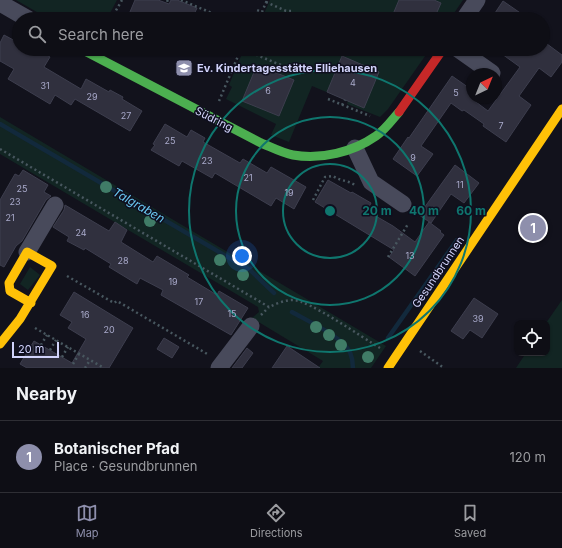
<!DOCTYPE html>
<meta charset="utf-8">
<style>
body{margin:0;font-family:Inter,sans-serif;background:#17171e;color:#f1f3f6}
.controls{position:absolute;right:12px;bottom:12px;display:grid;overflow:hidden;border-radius:8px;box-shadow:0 1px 3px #0004}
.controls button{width:36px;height:36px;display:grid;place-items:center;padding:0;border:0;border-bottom:1px solid #2e2e34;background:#0e0e15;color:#f1f3f6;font:20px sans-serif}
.compass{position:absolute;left:466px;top:68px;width:36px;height:36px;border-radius:50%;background:#0e0e15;box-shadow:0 1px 3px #0004;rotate:43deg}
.scale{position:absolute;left:12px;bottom:10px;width:47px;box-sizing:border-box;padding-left:4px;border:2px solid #d1d3fa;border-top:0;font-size:11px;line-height:14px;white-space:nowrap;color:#d1d3fa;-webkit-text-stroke:3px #0f0f1f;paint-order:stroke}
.you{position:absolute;left:242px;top:256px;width:14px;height:14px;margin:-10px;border:3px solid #fff;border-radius:50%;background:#1a73e8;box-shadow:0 0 0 6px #1a73e833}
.badge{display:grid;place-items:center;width:26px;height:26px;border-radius:50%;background:#8e8fac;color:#fff;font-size:13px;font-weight:700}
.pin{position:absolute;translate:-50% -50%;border:2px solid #fff;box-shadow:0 1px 4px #0006}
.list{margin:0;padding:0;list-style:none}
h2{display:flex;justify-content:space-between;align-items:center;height:52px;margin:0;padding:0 16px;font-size:17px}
h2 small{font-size:13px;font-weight:400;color:#9b9ca0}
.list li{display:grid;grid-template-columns:26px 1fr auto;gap:12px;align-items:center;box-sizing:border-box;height:72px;padding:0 16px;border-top:1px solid #2e2e34}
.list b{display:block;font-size:15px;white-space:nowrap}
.list p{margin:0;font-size:13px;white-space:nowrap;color:#9b9ca0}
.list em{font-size:13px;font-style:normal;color:#9b9ca0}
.icon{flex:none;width:22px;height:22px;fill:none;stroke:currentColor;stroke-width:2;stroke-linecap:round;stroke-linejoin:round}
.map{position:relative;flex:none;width:562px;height:368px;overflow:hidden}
.search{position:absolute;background:#0e0e15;box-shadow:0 1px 3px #0004;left:12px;right:12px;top:12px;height:44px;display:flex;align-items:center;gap:10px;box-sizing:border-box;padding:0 14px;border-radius:22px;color:#9b9ca0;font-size:15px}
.sheet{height:124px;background:#0e0e15}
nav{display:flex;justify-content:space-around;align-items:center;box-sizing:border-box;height:56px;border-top:1px solid #2e2e34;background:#0e0e15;font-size:11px;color:#9b9ca0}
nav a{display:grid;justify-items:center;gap:2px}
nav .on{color:#8e8fac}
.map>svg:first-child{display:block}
.green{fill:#122523}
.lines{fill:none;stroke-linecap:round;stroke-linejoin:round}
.stream{stroke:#12293c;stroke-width:4.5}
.building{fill:#30303e;stroke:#3d3e4e}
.path{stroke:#48575f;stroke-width:2.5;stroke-dasharray:2 3;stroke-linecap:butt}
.street{stroke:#484a5b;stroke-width:17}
.fast{stroke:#4caf50;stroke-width:9}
.slow{stroke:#ffc107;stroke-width:9}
.jam{stroke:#c62828;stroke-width:9}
.tree{fill:#407c67}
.ring{fill:none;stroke:#0f766e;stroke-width:2}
.labels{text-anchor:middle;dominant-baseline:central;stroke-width:3;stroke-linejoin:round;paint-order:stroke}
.number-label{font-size:9px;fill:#a9aacb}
.poi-label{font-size:11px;font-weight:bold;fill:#d1d3fa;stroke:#0f0f1f;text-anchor:start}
.street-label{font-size:11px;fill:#d1d3fa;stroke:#0f0f1f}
.water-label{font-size:12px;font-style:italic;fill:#69c7f0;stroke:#0f0f1f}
.centre{fill:#0f766e;stroke:#0f0f1f;stroke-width:2}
.ring-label{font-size:12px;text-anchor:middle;font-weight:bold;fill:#0f766e;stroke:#0f0f1f;stroke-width:3;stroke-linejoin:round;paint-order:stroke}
</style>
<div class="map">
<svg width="562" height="368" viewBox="0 0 562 368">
<rect width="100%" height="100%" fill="#12121c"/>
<path class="green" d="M16 0H117L107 19H49Z
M270 0H463L450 19H256L258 14 263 16Z
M244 49H430L388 109 380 117 347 104 348 101 312 86 289 142 271 135 276 124 226 99 232 87 229 85Z
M0 117 386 346 371 368H318L323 361 252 318 259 312 258 307 0 154Z
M30 267 40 275 28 290 20 284Z
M562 300V368H516L526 353H547L546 323Z"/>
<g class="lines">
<path class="stream" d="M0 124 250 270 274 293
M292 312C308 321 342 337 350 352 352 357 353 363 353 368
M388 338 457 240"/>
</g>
<path class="building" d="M135 0H158L169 4 171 0H177L197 8 192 19H127Z
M399 0H434L441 3 434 19H391Z
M503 1 529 19H491Z
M4 35 19 43V49H36L50 57 44 67 81 89 86 79 109 92 110 90 123 97 122 99 142 111 130 131 75 99 71 105 55 95 50 104 8 79 14 69 0 61V43Z
M543 41 562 55V62L551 77 539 68 519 96 531 105 506 142 483 126 484 124 464 110 462 111 451 103 421 146 433 154 417 176 393 159 408 137 409 138 452 76 472 90V99L488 111 520 67 495 49H543Z
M342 56 379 72 364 108 327 92Z
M257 65 294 80 279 116 242 101Z
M165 124 187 137 191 130 205 138 203 142 240 163 243 159 267 173 271 167 306 187 294 209 276 198 271 206 215 173 212 178 182 161 179 166 151 150 155 145 153 144Z
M455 165 479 183 464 203 451 194 431 223 419 215Z
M23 170 48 185 44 192 51 196 46 200 22 241 16 246 4 267 0 265V200L15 174 19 176Z
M328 180 351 193 352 192 371 203 367 211 393 226 415 242 429 222 441 231 440 232 444 235 415 276 389 257 394 250 315 202Z
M65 205 109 231 115 222 127 230 121 242 153 262 157 256 189 275 187 277 217 295 219 291 248 308 231 335 161 295 163 290 140 278 137 284 109 267 111 264 85 248 84 250 67 241 69 237 53 227 64 210Z
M74 292 133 328 109 368H27L20 364 34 341 72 363 86 339 68 328 72 322 60 315Z
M474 298 498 314 482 338 470 330 463 339 451 331Z
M164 338 179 347 172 358 157 349Z
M287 346 320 368H272Z
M247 348 253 353 242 368H232Z"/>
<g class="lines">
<path class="path" d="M167 0 169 4
M181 0 226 19
M266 2 286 11H291
M111 19 122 0
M253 19 257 10 262 12 267 0
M242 49 281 65
M328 99 370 116
M219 101 241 49
M342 105 345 100
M0 149 269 307C276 304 284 300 293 300 309 300 363 338 380 348
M313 200 325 177 333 176C340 181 347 180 355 185
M388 257 408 224
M67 276 114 303 117 301 209 355
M261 315 269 307
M35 328 104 368
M41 345 47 335
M50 350 56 340
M420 351 444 368
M62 357 68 347
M73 364 79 354
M85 368 90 360"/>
<path class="street" d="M0 3 28 19
M464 19 477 0
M458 49 492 73
M355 148 371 182 403 204
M27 252 55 205
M219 368 251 326"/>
<path class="fast" d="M81 49 261 143C271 147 282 153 293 155 321 160 353 152 376 136 385 130 392 120 399 112"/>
<path class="slow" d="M0 344 20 319 52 266 27 252 9 283 10 291 31 303
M388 368 562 109"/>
<path class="jam" d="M399 112 443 49"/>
</g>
<g class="tree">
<circle cx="106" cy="187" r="6"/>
<circle cx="150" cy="221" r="6"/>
<circle cx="220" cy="260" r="6"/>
<circle cx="243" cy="275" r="6"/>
<circle cx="316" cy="327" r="6"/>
<circle cx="329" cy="335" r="6"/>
<circle cx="341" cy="345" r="6"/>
<circle cx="368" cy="357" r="6"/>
</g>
<g class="ring">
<circle cx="330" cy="211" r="47"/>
<circle cx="330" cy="211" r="94"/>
<circle cx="330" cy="211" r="141"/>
</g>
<defs>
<g id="school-square" transform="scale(0.9)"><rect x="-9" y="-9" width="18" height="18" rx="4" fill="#8e8fac" stroke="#0f0f1f"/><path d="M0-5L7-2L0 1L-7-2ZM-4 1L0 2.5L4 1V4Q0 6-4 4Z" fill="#fff"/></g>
</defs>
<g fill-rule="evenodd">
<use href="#school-square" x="184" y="68"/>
</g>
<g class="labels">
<g class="number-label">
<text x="353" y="82">4</text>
<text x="45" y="85">31</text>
<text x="268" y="90">6</text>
<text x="456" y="92">5</text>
<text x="92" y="96">29</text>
<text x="126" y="115">27</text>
<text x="501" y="125">7</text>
<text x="170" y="140">25</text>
<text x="413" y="157">9</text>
<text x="207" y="160">23</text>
<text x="248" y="177">21</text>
<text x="460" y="184">11</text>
<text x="22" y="188">25</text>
<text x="289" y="192">19</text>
<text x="15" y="201">23</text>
<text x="10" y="217">21</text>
<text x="81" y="232">24</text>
<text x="410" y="255">13</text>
<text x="123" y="260">28</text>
<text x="173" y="281">19</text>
<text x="199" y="301">17</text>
<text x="232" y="313">15</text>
<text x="85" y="314">16</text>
<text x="478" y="318">39</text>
<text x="109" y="329">20</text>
</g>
<g class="poi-label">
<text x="197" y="68">Ev. Kindertagesstätte Elliehausen</text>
</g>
<g class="street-label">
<text transform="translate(214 119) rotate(27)">Südring</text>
<text transform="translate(438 272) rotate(-56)">Gesundbrunnen</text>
</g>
<g class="water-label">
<text transform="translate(139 205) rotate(30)">Talgraben</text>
</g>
</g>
<circle cx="330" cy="211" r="6" class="centre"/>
<g class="ring-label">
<text x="377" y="215">20 m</text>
<text x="424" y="215">40 m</text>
<text x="471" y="215">60 m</text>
</g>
</svg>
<div class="controls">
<button><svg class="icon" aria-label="locate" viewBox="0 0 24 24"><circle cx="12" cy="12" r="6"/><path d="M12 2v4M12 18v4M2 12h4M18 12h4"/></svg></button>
</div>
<svg class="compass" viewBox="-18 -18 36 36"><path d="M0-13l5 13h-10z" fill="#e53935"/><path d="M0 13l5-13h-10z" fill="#9b9ca0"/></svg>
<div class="scale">20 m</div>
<div class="you"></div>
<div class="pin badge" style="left:533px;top:228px">1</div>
<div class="search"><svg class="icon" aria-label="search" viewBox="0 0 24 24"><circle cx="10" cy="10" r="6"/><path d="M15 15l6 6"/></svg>Search here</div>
</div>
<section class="sheet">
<h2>Nearby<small></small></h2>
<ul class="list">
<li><span class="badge">1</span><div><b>Botanischer Pfad</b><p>Place · Gesundbrunnen</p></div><em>120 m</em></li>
</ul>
</section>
<nav>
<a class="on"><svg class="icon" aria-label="map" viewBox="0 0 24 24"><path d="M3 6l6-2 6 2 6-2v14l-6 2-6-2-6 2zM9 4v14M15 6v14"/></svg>Map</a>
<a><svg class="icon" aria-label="directions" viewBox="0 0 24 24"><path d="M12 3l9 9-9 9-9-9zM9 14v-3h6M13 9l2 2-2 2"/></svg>Directions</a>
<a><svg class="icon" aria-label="saved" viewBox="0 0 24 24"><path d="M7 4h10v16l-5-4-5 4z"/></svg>Saved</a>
</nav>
